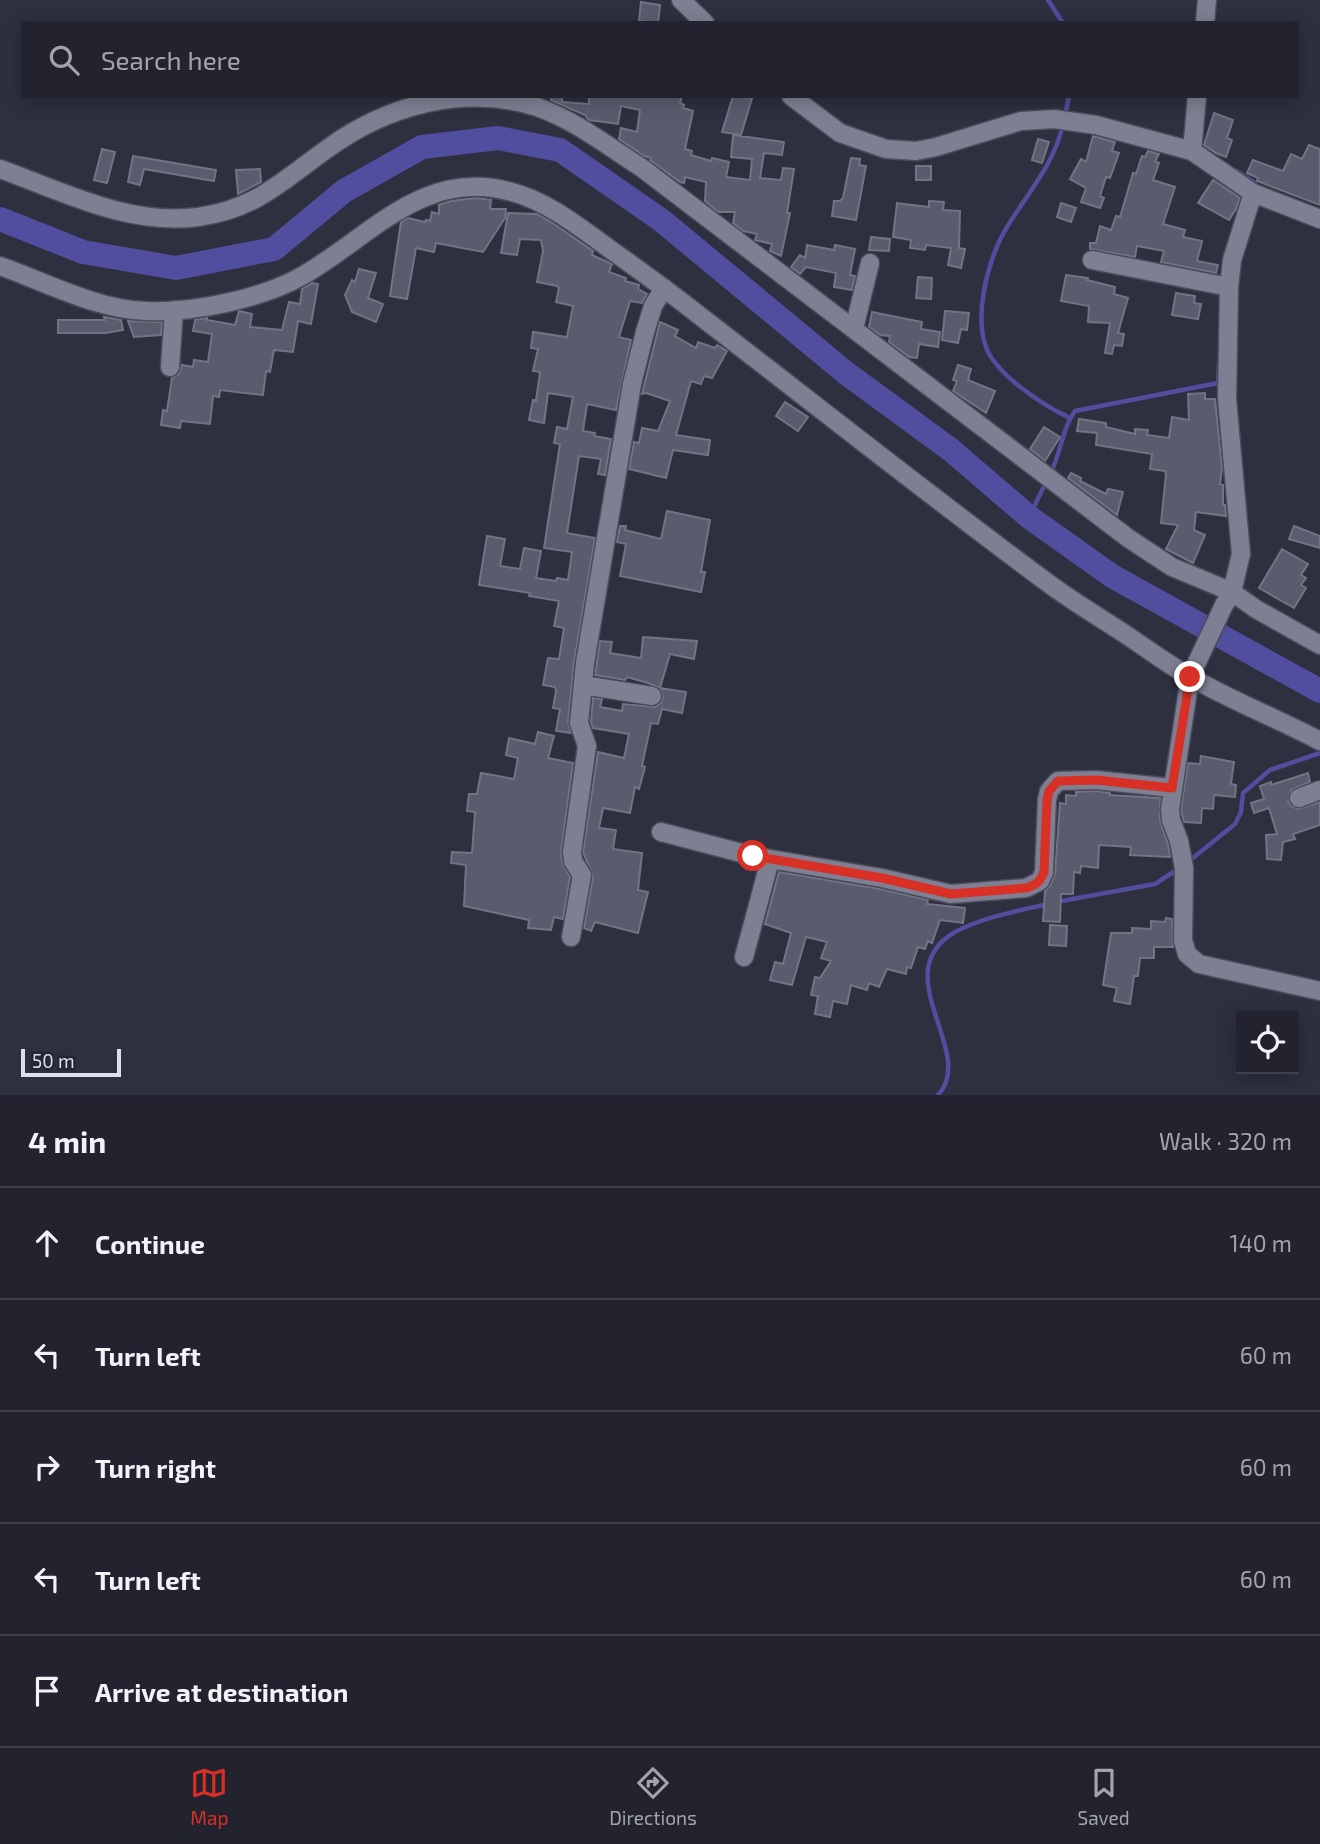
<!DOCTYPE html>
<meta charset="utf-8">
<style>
body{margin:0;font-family:"Exo 2",sans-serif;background:#2e2f3b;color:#f1f3f6}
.controls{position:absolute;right:21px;bottom:21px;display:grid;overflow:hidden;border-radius:0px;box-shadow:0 4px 18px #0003}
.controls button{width:63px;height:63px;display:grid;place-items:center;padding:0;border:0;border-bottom:2px solid #3f404b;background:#22232f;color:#f1f3f6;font:35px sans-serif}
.scale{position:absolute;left:21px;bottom:18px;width:100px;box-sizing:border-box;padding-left:7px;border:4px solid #dedfea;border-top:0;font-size:19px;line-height:24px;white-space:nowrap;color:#dedfea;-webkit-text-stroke:5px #242535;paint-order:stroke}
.stop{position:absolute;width:21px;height:21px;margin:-16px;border:5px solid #d93025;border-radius:50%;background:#fff}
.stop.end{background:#d93025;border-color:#fff;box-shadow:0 2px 7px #0008}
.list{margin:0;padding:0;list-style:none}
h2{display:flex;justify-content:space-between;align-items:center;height:91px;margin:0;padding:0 28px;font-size:30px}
h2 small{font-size:23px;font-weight:400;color:#a2a4aa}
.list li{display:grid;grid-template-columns:46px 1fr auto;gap:21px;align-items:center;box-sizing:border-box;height:112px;padding:0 28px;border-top:2px solid #3f404b}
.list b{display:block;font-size:26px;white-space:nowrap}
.list em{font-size:23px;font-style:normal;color:#a2a4aa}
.icon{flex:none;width:38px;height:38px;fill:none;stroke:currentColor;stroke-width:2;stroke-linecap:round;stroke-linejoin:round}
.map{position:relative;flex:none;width:1320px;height:1095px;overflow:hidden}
.search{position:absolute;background:#22232f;box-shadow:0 4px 18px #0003;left:21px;right:21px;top:21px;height:77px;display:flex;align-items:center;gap:18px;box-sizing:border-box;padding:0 24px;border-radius:0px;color:#a2a4aa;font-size:26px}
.sheet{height:651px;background:#22232f}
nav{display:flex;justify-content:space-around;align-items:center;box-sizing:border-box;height:98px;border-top:2px solid #3f404b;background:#22232f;font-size:19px;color:#a2a4aa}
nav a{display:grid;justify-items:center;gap:4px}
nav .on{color:#d93025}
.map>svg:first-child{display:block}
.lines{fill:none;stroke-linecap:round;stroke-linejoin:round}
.stream{stroke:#514d9f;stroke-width:4.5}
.river{stroke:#514d9f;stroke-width:24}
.building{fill:#5a5b6d;stroke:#727385;stroke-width:2}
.minor-casing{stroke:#4b4b59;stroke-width:21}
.minor{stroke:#7e7f92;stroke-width:18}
.route{stroke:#d93025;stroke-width:9}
</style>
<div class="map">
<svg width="1320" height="1095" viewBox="0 0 1320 1095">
<rect width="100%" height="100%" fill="#2e2f3f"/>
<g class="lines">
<path class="stream" d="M1048 0 1063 23
M1065 116 1069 96
M1063 124C1055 163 1027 194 1007 227 987 259 969 328 993 360 1007 379 1031 396 1051 408 1057 412 1064 414 1069 418
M1235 170 1255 183 1253 188
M1051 472C1061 453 1062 429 1075 411L1218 383 1219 363
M1029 517 1047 480
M1188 862 1235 824 1241 812 1243 793 1270 770 1320 753
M1056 902 1155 884 1178 869
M938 1095C978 1053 884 973 955 932 983 917 1017 911 1048 904"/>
<path class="river" d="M0 219 83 252 176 268 274 249 344 191 422 147 498 138 560 150 661 220 846 373 951 450 1029 517 1112 576 1320 691"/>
</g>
<path class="building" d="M641 2 660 5 658 23 639 21Z
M551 96H562V102L589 104V96H682L680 103 684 105 683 108 693 111 685 149 692 151 691 155 711 161 712 158 729 162 726 177 750 180 752 159 731 157 733 135 784 142 782 155 764 153 760 178 781 180 783 168 794 169 787 213H790L781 256 770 251 772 244 755 240 757 234 743 231 733 223 735 212H718L705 201 706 182 685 177 684 183 680 182 650 160 651 158 644 156 619 139 621 128 637 132 640 110 621 106 618 124 589 120 585 115 551 100Z
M733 96 752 98 741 135 722 132Z
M1214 113 1233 120 1227 138 1232 140 1226 157 1216 153 1204 145Z
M1093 136 1115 142 1112 151 1119 153 1110 178 1106 177 1100 196 1104 198 1100 208 1081 202 1086 188 1070 179 1081 159 1086 162Z
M1038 139 1049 142 1042 163 1032 160Z
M1309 145 1320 149V205L1257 181 1258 178 1247 173 1253 160 1283 171 1291 154 1302 159Z
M102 149 115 152 107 183 94 180Z
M1148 151 1159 154 1155 161 1159 163 1153 180 1175 187 1163 224 1185 230 1183 237 1202 241 1197 261 1218 265 1216 273 1161 262 1164 251 1137 246 1135 257 1090 249V243H1096L1100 226 1111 230 1116 216 1120 217 1133 173 1136 174 1142 156 1145 157Z
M133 156 216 170 214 181 144 169 140 185 128 182Z
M851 158 860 159 859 165 866 166 856 220 832 216 834 201H840L843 198Z
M916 166H931V180H916Z
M260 169 261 182 238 194 236 170Z
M1213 180 1240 198 1236 209 1229 220 1198 203Z
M477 198 491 200 490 209H506L505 218 483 252 436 243 434 252 416 248 407 299 390 296 401 222 408 218 425 222 426 220 430 221 432 212 439 214V205L451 201Z
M929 201 944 202 943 210 960 211 959 248 965 249 961 268 948 265 951 248 926 245 925 250 910 248 911 240 893 237 897 203 929 207Z
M1061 203 1076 208 1071 222 1057 217Z
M508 213 537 214 554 224 593 251 592 255 612 264 609 272 626 278 625 281 639 285 638 289 647 294 642 303 630 301 619 337 631 340 616 410 587 404 583 431 595 433 594 436 611 439 605 475 598 474 601 459 579 456 567 533 595 538 574 662 568 722 571 733 556 731 560 709 553 708 556 691 555 687 543 685 548 658 559 659 564 628 554 626 559 601 529 596 530 593 479 585 487 536 505 539 500 566 520 569 524 548 541 551 536 578 556 581 557 578 568 580 572 552 544 548 560 444 554 443 557 427 567 429 573 397 548 393 544 423 529 420 533 400 536 401 540 372 533 371 538 349 531 348 533 332 567 337 573 306 556 302 559 288 557 286 537 282 543 251 541 240 520 239 517 255 501 253Z
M871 237 890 239 889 251 869 250Z
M807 245 834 250 835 245 855 249 850 275 855 276 852 290 834 287 836 273 806 267 800 274 791 267 800 255 805 258Z
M359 269 376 273 368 298 383 304 376 322 352 312 345 295 352 280 355 282Z
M1066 275 1088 278 1087 280 1115 287 1114 294 1128 298 1118 333 1124 334 1122 346 1114 345 1112 354 1105 353 1110 323 1088 322 1089 306 1061 301Z
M918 277 932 278 931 299 916 298Z
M312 283 318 284 311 324 298 321 293 352 274 350 270 372 266 371 263 395 220 390 219 397 213 396 210 424 181 421 180 428 161 425 163 410 167 411 172 378 179 374 182 365 193 367 194 360 208 362 212 334 193 331 195 320 207 318V320L235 325 239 311 252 314 250 327 282 330 289 302 300 304 302 289Z
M1176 293 1195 296 1194 303 1201 304 1198 319 1172 315Z
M945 311 969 313 967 330 961 329 958 343 942 340Z
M872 312 922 322 921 329 940 332 938 347 919 344 917 358 909 357 889 342 890 336 880 335 869 327Z
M104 317 121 320 123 330 106 333H58V320H105Z
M128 321 162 322 161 335 134 337Z
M660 322 678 330 675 336 696 348 698 342 715 348 717 345 727 351 712 378 704 376 701 384 691 381 676 435 710 440 708 455 673 450 666 478 629 469 634 442 639 443 642 428 658 431 670 401 646 393 642 394Z
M958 365 971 369 968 380 995 391 986 413 953 391 957 381 953 380Z
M1205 393V399H1215L1222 468 1220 484 1223 485V505H1225L1226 516 1196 512 1194 530 1205 535 1193 563 1166 549 1178 525 1161 523 1166 474 1165 471 1150 469 1152 454 1096 445 1097 433 1077 431 1079 419 1106 423V427L1135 434V429L1148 430 1147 435 1169 438 1172 417 1189 420 1188 394Z
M785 402 808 417 798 431 776 416Z
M1044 427 1060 437 1045 461 1030 449Z
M1071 473 1081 478 1080 481 1106 494 1108 489 1123 492 1117 515 1068 478Z
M667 511 710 520 701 572H705L701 592 620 576 626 544 617 542 620 526H626L625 530 661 539Z
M1294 526 1320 536V548L1289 539Z
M1282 549 1308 564 1301 575 1306 578 1301 585 1306 588 1294 608 1259 588Z
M643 637 697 641 694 659 670 654 660 688 686 692 682 713 662 709 658 724 651 723 642 766 645 767 639 789 635 787 630 813 603 808 599 828 616 830 613 849 642 853 638 890 648 892 638 933 595 922 591 931 584 928 593 876 583 852 598 752 624 758 629 734 593 728 591 722 593 698 602 699 600 707 622 711 623 704 655 707 661 703 663 697 660 688 648 683 627 677 625 680 595 675 600 641 612 642 610 653 641 658Z
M538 732 554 736 548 758 573 763 561 851 562 863 570 877 563 919 554 917 551 930 528 928 529 920 464 906 466 865 451 863 452 852 472 853 475 812 467 811 469 794H477L481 773 514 779 518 758 506 755 509 738 535 744Z
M1201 756 1234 762 1231 784 1236 785 1235 797 1214 795 1213 809 1202 808 1201 823 1184 822 1181 809 1188 763 1200 764Z
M1308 773 1310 782 1291 790 1288 801 1291 806 1298 809 1320 802V825L1293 834 1295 839 1283 842 1281 860 1267 859 1266 835 1277 834 1269 808 1254 813 1251 803 1264 799 1260 786 1271 782V785Z
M1096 791 1110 793V795L1160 798V821L1168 844 1170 857 1130 855 1131 847 1099 845 1098 868 1081 866 1080 873 1074 872 1073 894H1061L1060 922 1043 921 1045 891 1050 886 1055 873 1060 803 1066 804V795L1076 796V792Z
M779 872 880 889 928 900 927 904 965 908 963 923 940 920 932 943 928 941 925 949 918 947 911 968 907 967 906 974 887 969 879 987 869 983 867 990 851 985 847 1004 833 1001 830 1017 815 1014 818 996 811 995 815 977 820 978 831 961 821 958 827 942 806 937 792 985 770 980 775 962 783 964 791 933 765 924Z
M1166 918 1172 919 1173 947H1154V958H1140L1138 976H1134L1130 1004 1114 1001 1117 988 1103 985 1111 933H1132V928L1151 929V921L1165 922Z
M1050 925 1067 926 1066 946 1049 945Z"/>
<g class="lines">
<g class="minor-casing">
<path id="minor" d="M681 0 705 23
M1205 23 1207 0
M791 96 840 133 886 149 916 151 936 147 1021 121 1054 119 1096 125 1192 151 1253 193 1320 219
M1192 151 1197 96
M0 169C64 192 129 226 198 217 256 209 282 181 327 149 387 105 464 84 537 107 575 120 609 147 642 168L1128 538 1172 567 1232 592 1256 609 1320 645
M1253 193 1232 260 1229 287 1227 399 1241 554 1232 592 1224 605 1190 677 1170 809 1171 820 1179 841 1184 868 1183 940 1187 954 1199 964 1320 991
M1092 260 1229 287
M0 266C45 282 98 310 146 311 193 313 261 299 302 276 369 238 422 169 508 191 545 200 577 225 607 247 639 270 670 292 700 316 816 405 930 496 1048 583 1072 601 1099 617 1125 634 1146 648 1167 664 1189 676 1231 701 1277 718 1320 741
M854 329 870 263
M170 367 174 310
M583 685 652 696
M1299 798 1320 790
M661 832 753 856 882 878 951 894 1026 888 1040 881 1044 872 1047 800 1049 791 1058 781 1096 780 1172 788
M571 937 582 875 573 861 572 852 587 746 579 723 585 663 632 384 645 332 653 306 664 288
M744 957 770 860"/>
</g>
<use href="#minor" class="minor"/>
</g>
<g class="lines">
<path class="route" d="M753 856 882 878 951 894 1026 888C1036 885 1040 882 1044 872L1047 800 1049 791 1058 781 1096 780 1172 788 1190 677"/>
</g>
</svg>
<div class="controls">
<button><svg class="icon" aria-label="locate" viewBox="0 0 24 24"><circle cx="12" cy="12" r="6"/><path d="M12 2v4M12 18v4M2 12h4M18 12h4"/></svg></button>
</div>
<div class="scale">50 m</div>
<div class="stop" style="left:753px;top:856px"></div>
<div class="stop end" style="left:1190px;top:677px"></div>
<div class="search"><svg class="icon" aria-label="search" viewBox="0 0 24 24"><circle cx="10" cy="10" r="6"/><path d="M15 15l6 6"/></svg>Search here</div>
</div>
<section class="sheet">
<h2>4 min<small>Walk · 320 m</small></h2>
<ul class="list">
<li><svg class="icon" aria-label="ahead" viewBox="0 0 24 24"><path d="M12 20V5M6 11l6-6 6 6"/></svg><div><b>Continue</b></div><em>140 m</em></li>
<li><svg class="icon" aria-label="left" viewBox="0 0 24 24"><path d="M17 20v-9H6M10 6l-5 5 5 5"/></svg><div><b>Turn left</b></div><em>60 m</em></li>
<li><svg class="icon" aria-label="right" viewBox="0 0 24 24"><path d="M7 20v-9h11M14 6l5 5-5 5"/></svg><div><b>Turn right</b></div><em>60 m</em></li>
<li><svg class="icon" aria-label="left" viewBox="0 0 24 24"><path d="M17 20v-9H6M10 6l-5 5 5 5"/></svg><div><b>Turn left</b></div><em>60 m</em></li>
<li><svg class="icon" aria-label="arrive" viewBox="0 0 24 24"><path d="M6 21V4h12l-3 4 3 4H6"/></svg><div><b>Arrive at destination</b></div></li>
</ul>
</section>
<nav>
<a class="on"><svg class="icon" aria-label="map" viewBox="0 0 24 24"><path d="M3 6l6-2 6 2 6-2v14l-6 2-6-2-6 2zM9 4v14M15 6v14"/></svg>Map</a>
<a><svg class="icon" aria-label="directions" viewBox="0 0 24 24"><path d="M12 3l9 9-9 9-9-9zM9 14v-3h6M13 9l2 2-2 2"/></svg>Directions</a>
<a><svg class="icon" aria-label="saved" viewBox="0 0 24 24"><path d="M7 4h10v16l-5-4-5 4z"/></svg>Saved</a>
</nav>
